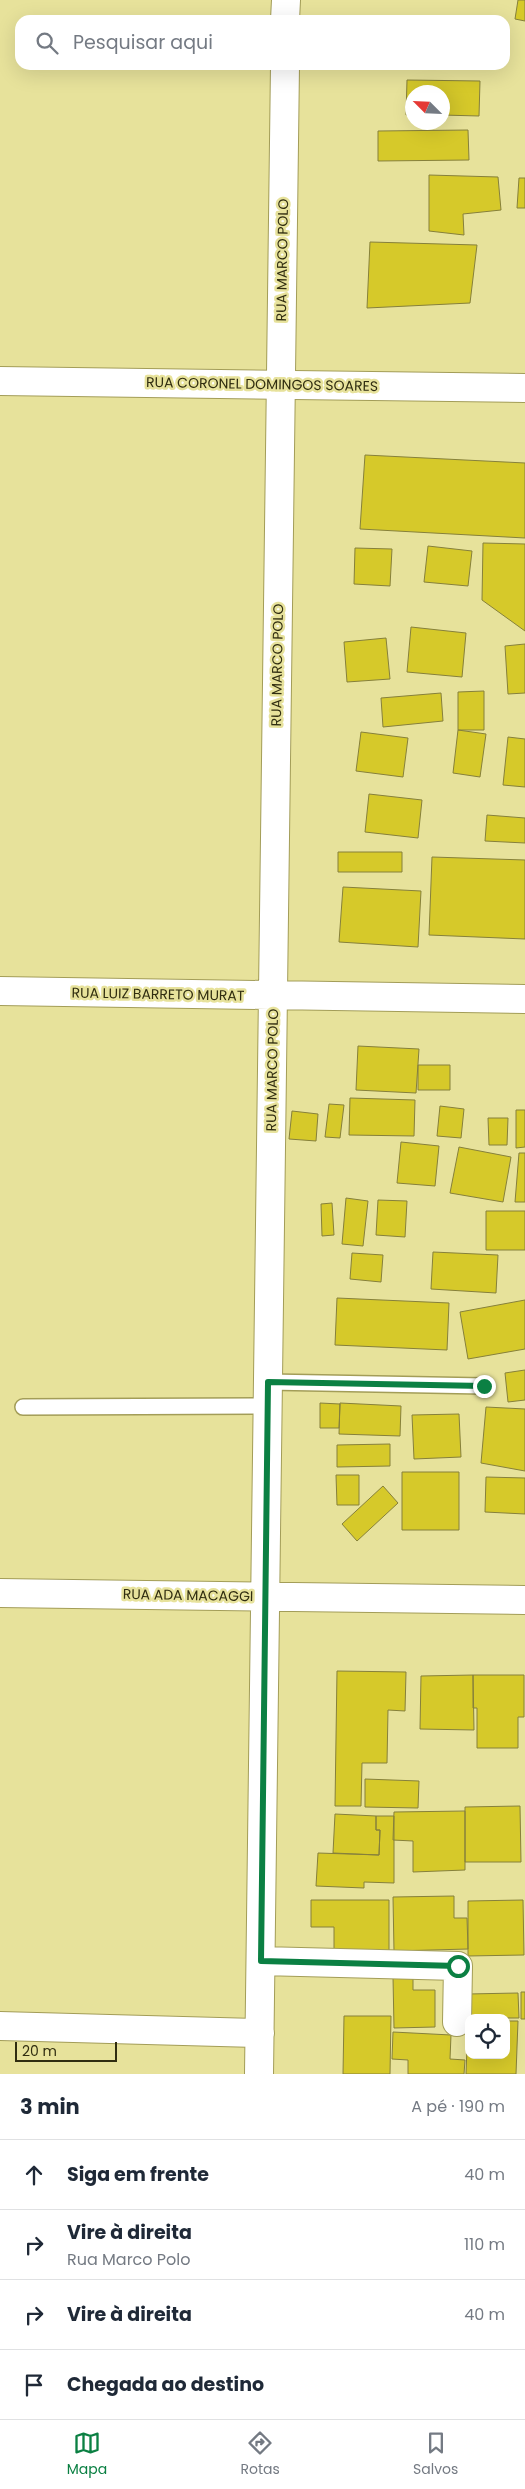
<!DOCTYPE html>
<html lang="pt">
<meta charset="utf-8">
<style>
body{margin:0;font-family:Poppins,sans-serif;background:#f6f6f7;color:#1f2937}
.controls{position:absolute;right:15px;bottom:15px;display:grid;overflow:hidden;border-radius:10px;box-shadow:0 5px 20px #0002}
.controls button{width:45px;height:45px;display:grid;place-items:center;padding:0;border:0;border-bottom:1px solid #e0e1e3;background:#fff;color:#1f2937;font:25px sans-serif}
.compass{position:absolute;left:405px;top:85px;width:45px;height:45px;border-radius:50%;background:#fff;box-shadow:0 5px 20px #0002;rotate:294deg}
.scale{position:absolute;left:15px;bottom:12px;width:102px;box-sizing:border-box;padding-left:5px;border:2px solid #302d10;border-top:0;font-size:14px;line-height:18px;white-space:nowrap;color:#302d10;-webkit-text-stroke:4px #e7e29b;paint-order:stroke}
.stop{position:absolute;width:15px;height:15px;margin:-11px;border:4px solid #0b8043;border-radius:50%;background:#fff}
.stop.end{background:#0b8043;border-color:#fff;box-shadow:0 1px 5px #0008}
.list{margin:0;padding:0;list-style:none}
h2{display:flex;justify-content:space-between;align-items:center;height:65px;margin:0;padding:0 20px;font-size:21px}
h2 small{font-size:16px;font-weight:400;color:#747a83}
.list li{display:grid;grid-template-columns:32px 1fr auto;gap:15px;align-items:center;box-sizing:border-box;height:70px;padding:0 20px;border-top:1px solid #e0e1e3}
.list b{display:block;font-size:19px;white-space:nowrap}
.list p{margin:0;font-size:16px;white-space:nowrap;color:#747a83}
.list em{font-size:16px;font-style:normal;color:#747a83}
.icon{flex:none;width:28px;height:28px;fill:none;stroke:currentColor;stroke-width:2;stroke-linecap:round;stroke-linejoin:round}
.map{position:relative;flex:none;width:525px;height:2074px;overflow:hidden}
.search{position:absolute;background:#fff;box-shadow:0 5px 20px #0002;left:15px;right:15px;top:15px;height:55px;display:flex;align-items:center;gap:12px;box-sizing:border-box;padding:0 18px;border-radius:15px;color:#747a83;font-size:19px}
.sheet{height:345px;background:#fff}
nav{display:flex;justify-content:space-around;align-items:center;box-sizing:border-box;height:70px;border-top:1px solid #e0e1e3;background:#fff;font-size:14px;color:#747a83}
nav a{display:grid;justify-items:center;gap:2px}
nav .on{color:#0b8043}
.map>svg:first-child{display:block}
.building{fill:#d6c92a;stroke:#86803b}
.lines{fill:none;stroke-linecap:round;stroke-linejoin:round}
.service-casing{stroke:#a39d58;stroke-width:18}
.minor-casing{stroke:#a39d58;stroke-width:30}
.tertiary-casing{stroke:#a39d58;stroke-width:30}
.service{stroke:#fff;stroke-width:15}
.minor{stroke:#fff;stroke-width:28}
.tertiary{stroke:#fff;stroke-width:28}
.route{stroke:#0b8043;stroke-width:6}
.labels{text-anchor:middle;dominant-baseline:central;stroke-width:5;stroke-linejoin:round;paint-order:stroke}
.street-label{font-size:14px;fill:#302d10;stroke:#e7e29b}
</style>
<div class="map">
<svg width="525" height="2074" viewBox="0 0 525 2074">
<rect width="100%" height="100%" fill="#e7e29b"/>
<path class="building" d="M518 0H525V21L515 19Z
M407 80 480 81 479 116 442 115V92H412V115H406Z
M468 130 469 160 378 161V131Z
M429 175 498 177 501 210 463 214 464 235 429 231Z
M519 178H525V208H517Z
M370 242 477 245 470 303 367 308Z
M365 455 525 463V538L360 529Z
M483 543 525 544V631L482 600Z
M428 546 472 551 468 586 424 582Z
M355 548 392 549 390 586 354 584Z
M411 627 466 633 462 677 407 672Z
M386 638 390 679 347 682 344 642Z
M525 644V693L508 694 505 646Z
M484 691V730H458V692Z
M441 693 443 721 383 727 381 698Z
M458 730 486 734 480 777 453 773Z
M361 732 408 738 403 777 356 771Z
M508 737 525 739V787L503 785Z
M369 794 422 800 418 838 365 832Z
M487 815 525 818V843L485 841Z
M338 852H402V872H338Z
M432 857 525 860V939L429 935Z
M343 887 421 891 418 947 339 942Z
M358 1046 419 1049 416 1093 356 1090Z
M418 1065H450V1090H418Z
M350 1098 415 1100 414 1136 349 1135Z
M329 1104 344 1105 340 1138 325 1137Z
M440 1106 464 1109 461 1138 437 1136Z
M516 1110H525V1147L516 1148Z
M292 1111 318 1114 316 1141 289 1139Z
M488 1118H508L507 1145H489Z
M401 1142 439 1146 435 1186 397 1183Z
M459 1147 511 1157 503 1202 450 1193Z
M519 1153H525V1202H515Z
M346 1198 368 1201 363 1246 342 1244Z
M378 1200 407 1201 405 1237 376 1235Z
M332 1203 334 1235 322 1236 321 1204Z
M486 1211H525V1250H486Z
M433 1252 498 1255 496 1293 431 1289Z
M352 1253 383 1255 381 1282 350 1279Z
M337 1298 449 1303 447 1350 335 1345Z
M525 1300V1349L468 1359 460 1312Z
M525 1370V1400L508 1402 505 1373Z
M320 1403 340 1404 339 1428H320Z
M340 1403 401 1406 400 1436 339 1434Z
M486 1407 525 1409V1471L481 1463Z
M459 1414 461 1457 414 1459 412 1415Z
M390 1444V1466L337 1467V1445Z
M402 1472H459V1530H402Z
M336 1475H359V1505H337Z
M486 1477 525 1478V1514L485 1512Z
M383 1486 398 1503 357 1541 342 1524Z
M337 1671 406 1672 405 1711 388 1710 387 1763H362L361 1806H335Z
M473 1675 474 1730 420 1729 421 1676Z
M473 1675H524V1717H518V1748H477V1708H473Z
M365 1779 419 1781 418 1808 365 1807Z
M520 1806 521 1862H465V1807Z
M465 1811V1870L413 1872V1841L393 1840 394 1812Z
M335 1814 376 1816V1830H380L379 1855 333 1853Z
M376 1816H394V1883L364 1882V1888L316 1886 318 1853 379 1855 380 1830H376Z
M454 1896V1918H467L468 1949 394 1951 393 1897Z
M311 1900H389V1958L334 1959V1927H311Z
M523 1900 524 1955 468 1956V1901Z
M413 1976V1990H435V2027L394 2028 393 1977Z
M521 1992H525V2019H521Z
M518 1993 519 2018H469L468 1994Z
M344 2016H391L390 2074H343Z
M468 2020 469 2055H506V2021H518L516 2074H466Z
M393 2032 451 2035 450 2059 465 2060 464 2074H408V2060L392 2059Z"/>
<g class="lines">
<g class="service-casing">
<path id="service" d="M268 1382 484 1386
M23 1407 268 1406"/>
</g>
<g class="minor-casing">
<path id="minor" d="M285 20 286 0
M0 991 525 999
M0 1593 525 1600
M261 1961 458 1966 457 2022
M0 2026 260 2033
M259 2074 285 65"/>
</g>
<g class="tertiary-casing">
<path id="tertiary" d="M0 381 525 388"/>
</g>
<use href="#service" class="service"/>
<use href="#minor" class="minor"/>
<use href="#tertiary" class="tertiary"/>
</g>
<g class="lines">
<path class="route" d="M458 1966 261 1961 268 1382 484 1386"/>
</g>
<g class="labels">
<g class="street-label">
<text transform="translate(282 260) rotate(-89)">RUA MARCO POLO</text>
<text transform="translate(262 384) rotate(1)">RUA CORONEL DOMINGOS SOARES</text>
<text transform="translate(277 665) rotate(-89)">RUA MARCO POLO</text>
<text transform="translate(158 994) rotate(1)">RUA LUIZ BARRETO MURAT</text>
<text transform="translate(272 1070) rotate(-89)">RUA MARCO POLO</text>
<text transform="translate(188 1595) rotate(1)">RUA ADA MACAGGI</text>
</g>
</g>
</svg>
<div class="controls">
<button><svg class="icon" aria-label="locate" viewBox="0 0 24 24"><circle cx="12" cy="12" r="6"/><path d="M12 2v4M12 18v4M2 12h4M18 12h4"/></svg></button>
</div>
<svg class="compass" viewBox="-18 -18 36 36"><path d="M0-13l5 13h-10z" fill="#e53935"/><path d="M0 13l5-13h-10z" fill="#747a83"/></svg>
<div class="scale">20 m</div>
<div class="stop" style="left:458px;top:1966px"></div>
<div class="stop end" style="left:484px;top:1386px"></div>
<div class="search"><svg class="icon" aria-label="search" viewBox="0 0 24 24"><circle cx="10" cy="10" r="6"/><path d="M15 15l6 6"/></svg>Pesquisar aqui</div>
</div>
<section class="sheet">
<h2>3 min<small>A pé · 190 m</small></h2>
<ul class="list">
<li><svg class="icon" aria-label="ahead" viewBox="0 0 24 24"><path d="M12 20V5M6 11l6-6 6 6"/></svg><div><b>Siga em frente</b></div><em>40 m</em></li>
<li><svg class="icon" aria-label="right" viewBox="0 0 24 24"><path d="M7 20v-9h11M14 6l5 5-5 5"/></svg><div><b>Vire à direita</b><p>Rua Marco Polo</p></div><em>110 m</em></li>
<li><svg class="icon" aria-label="right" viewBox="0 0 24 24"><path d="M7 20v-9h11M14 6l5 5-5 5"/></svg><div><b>Vire à direita</b></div><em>40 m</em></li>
<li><svg class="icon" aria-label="arrive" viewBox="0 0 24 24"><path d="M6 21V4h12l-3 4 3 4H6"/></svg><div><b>Chegada ao destino</b></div></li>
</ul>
</section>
<nav>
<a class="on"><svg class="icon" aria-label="map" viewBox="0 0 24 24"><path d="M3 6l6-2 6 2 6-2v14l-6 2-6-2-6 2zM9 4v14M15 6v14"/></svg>Mapa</a>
<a><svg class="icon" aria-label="directions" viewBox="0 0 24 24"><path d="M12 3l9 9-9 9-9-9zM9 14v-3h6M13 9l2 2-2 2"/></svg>Rotas</a>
<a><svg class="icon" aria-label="saved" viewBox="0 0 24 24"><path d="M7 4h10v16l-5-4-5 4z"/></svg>Salvos</a>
</nav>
